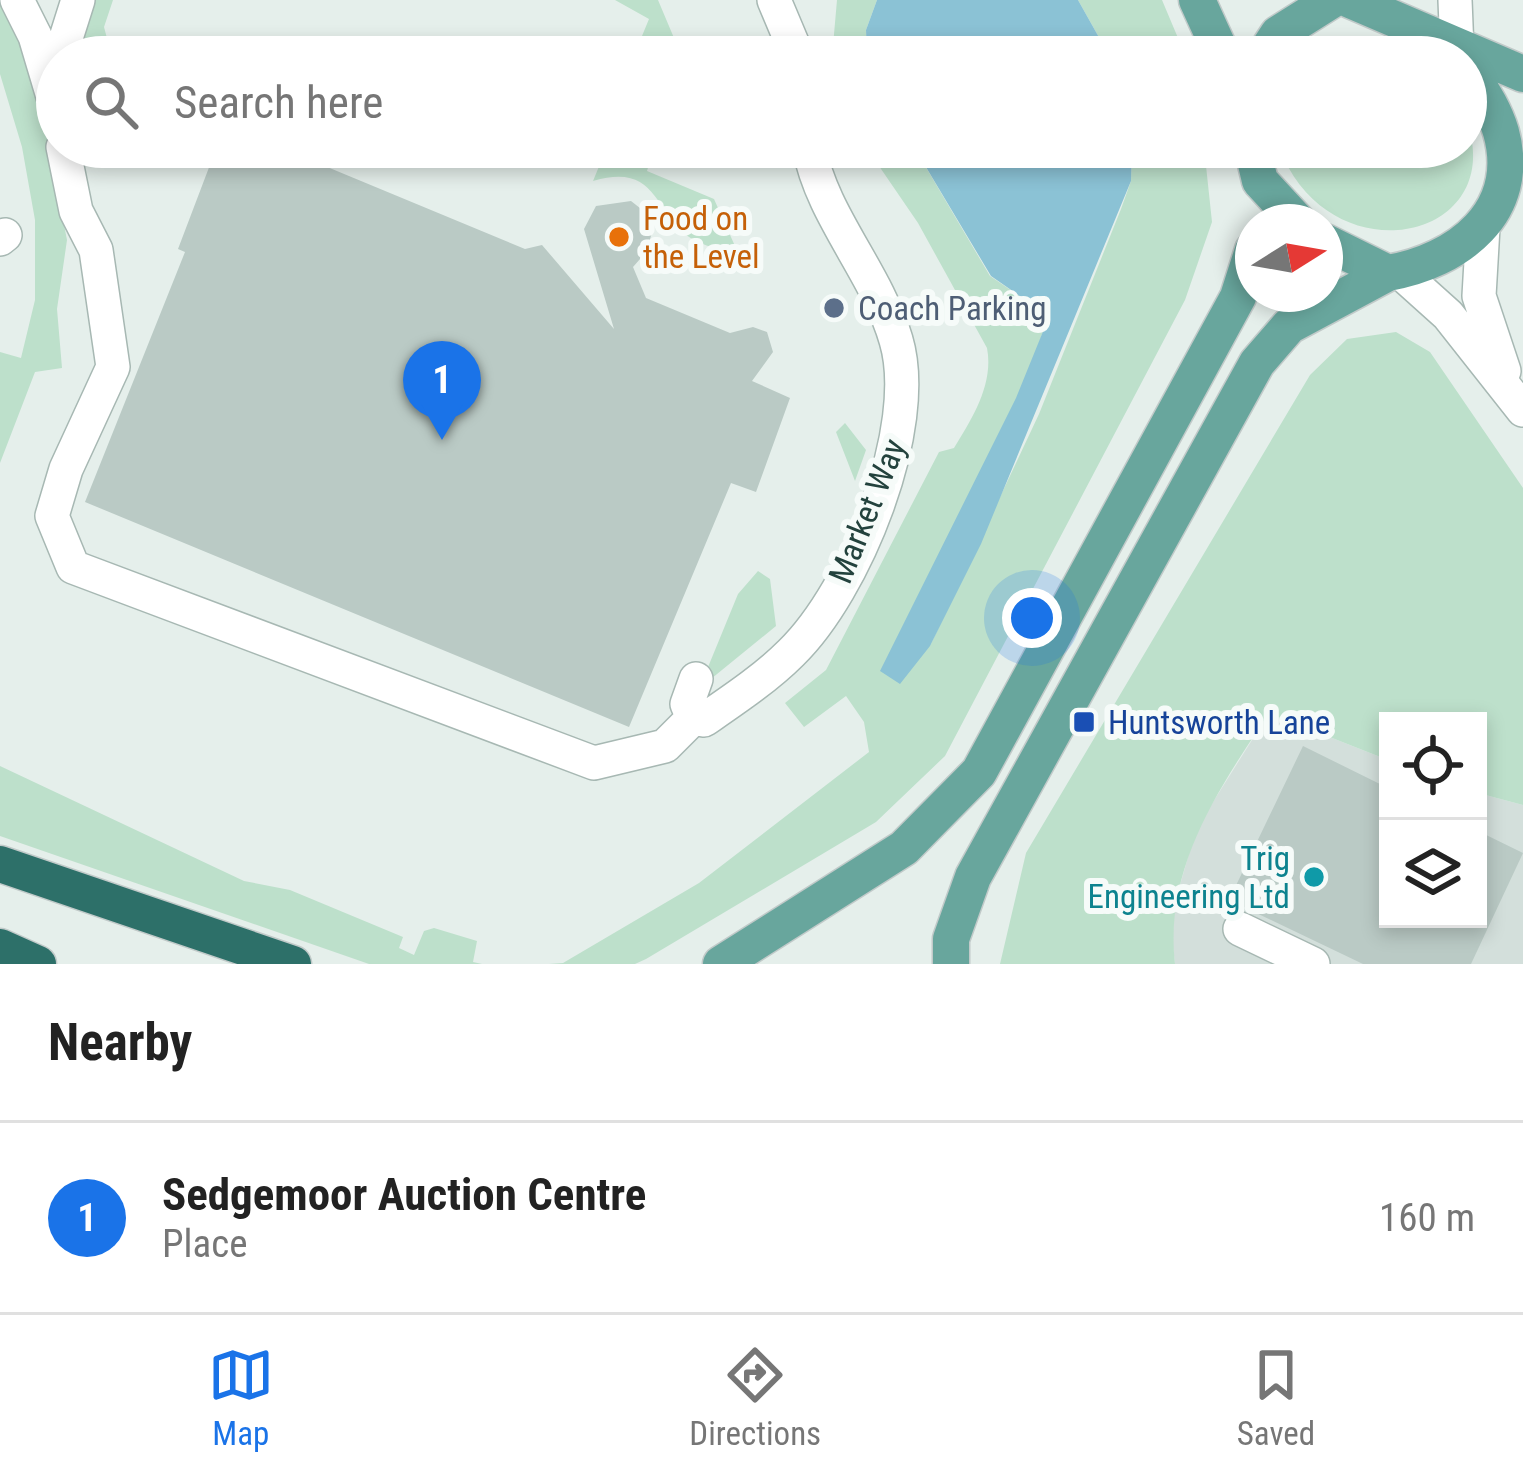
<!DOCTYPE html>
<style>
body{margin:0;font-family:"Roboto Condensed",sans-serif;background:#f2f2f2;color:#222}
.controls{position:absolute;right:36px;bottom:36px;display:grid;overflow:hidden;border-radius:0px;box-shadow:0 6px 18px #0003}
.controls button{width:108px;height:108px;display:grid;place-items:center;padding:0;border:0;border-bottom:3px solid #e0e0e0;background:#fff;color:#222;font:60px sans-serif}
.compass{position:absolute;left:1235px;top:204px;width:108px;height:108px;border-radius:50%;background:#fff;box-shadow:0 6px 18px #0003;rotate:79deg}
.you{position:absolute;left:1032px;top:618px;width:42px;height:42px;margin:-30px;border:9px solid #fff;border-radius:50%;background:#1a73e8;box-shadow:0 0 0 18px #1a73e833}
.badge{display:grid;place-items:center;width:78px;height:78px;border-radius:50%;background:#1a73e8;color:#fff;font-size:39px;font-weight:700}
.pin{position:absolute;translate:-50% -99px;filter:drop-shadow(0 3px 6px #0008)}
.pin::after{content:'';position:absolute;top:63px;width:42px;height:36px;background:inherit;clip-path:polygon(0 0,100% 0,50% 100%)}
.list{margin:0;padding:0;list-style:none}
h2{display:flex;justify-content:space-between;align-items:center;height:156px;margin:0;padding:0 48px;font-size:51px}
h2 small{font-size:39px;font-weight:400;color:#767676}
.list li{display:grid;grid-template-columns:78px 1fr auto;gap:36px;align-items:center;box-sizing:border-box;height:192px;padding:0 48px;border-top:3px solid #e0e0e0}
.list b{display:block;font-size:45px;white-space:nowrap}
.list p{margin:0;font-size:39px;white-space:nowrap;color:#767676}
.list em{font-size:39px;font-style:normal;color:#767676}
.icon{flex:none;width:66px;height:66px;fill:none;stroke:currentColor;stroke-width:2;stroke-linecap:round;stroke-linejoin:round}
.map{position:relative;flex:none;width:1523px;height:964px;overflow:hidden}
.search{position:absolute;background:#fff;box-shadow:0 6px 18px #0003;left:36px;right:36px;top:36px;height:132px;display:flex;align-items:center;gap:30px;box-sizing:border-box;padding:0 42px;border-radius:66px;color:#767676;font-size:45px}
.sheet{height:348px;background:#fff}
nav{display:flex;justify-content:space-around;align-items:center;box-sizing:border-box;height:168px;border-top:3px solid #e0e0e0;background:#fff;font-size:33px;color:#767676}
nav a{display:grid;justify-items:center;gap:6px}
nav .on{color:#1a73e8}
.map>svg:first-child{display:block}
.built{fill:#d3dfdb}
.green{fill:#bde0cb}
.water{fill:#8bc2d5}
.building{fill:#bacac5}
.lines{fill:none;stroke-linecap:round;stroke-linejoin:round}
.minor-casing{stroke:#a7b8b3;stroke-width:36}
.major-casing{stroke:#c1cac9;stroke-width:39}
.highway-casing{stroke:#c1cac9;stroke-width:39}
.minor{stroke:#fff;stroke-width:33}
.major{stroke:#68a69d;stroke-width:36}
.highway{stroke:#2d7069;stroke-width:36}
.food-dot{fill:#e8710a;stroke:#f6fbf9;stroke-width:4.5}
.service-dot{fill:#5c6f8a;stroke:#f6fbf9;stroke-width:4.5}
.transit-dot{fill:#1a4fb4;stroke:#f6fbf9;stroke-width:4.5}
.culture-dot{fill:#0f9aa8;stroke:#f6fbf9;stroke-width:4.5}
.labels{text-anchor:middle;dominant-baseline:central;stroke-width:12;stroke-linejoin:round;paint-order:stroke}
.food-label{font-size:33px;fill:#c56008;stroke:#f6fbf9;text-anchor:start}
.service-label{font-size:33px;fill:#4e5e75;stroke:#f6fbf9;text-anchor:start}
.street-label{font-size:33px;fill:#23423d;stroke:#f6fbf9}
.transit-label{font-size:33px;fill:#164399;stroke:#f6fbf9;text-anchor:start}
.culture-label{font-size:33px;fill:#0d838f;stroke:#f6fbf9;text-anchor:end}
</style>
<div class="map">
<svg width="1523" height="964" viewBox="0 0 1523 964">
<rect width="100%" height="100%" fill="#e5efeb"/>
<path class="built" d="M1269 713 1388 760V919H1478V793L1523 805V964H1175L1170 920 1196 829Z"/>
<path class="green" d="M0 0H8L30 52 67 240 57 309 62 368 35 372 0 463V352L21 358 35 300V220L22 147 0 74Z
M87 0H113L104 27 112 57H68Z
M615 0H658L682 57H645L652 41 642 36 649 19Z
M837 0H877L866 30 867 57H832Z
M1078 0H1162L1186 57H1110Z
M1466 119C1511 241 1329 280 1279 147H1466Z
M607 147H636L651 158 647 171 714 199 739 255C724 251 696 244 685 234 652 203 653 164 593 181Z
M866 147H914L990 276 1037 308 1044 329 930 646 1039 414 1121 209 1131 181 1132 147H1204L1212 222 1185 300 945 756 876 822 646 959 635 964H549L563 963 699 883 869 752 864 722 846 696 804 727 785 703 826 670 939 452 954 448C972 419 994 384 987 348L918 223Z
M1396 332 1430 352 1523 488V805L1478 793V721H1388V760L1269 713C1218 790 1164 868 1175 964H1000L1026 853 1310 375 1347 339Z
M845 423 866 450 855 481 836 432Z
M758 571 770 579 776 626 706 683V672L738 594Z
M0 766 244 881 290 890 403 937 399 948 414 955 424 931 434 928 477 941 473 962 482 964H369L0 836Z"/>
<path class="water" d="M877 0H1078L1110 57H867L866 30Z
M914 147H1132L1131 181 981 544 930 646 900 684 880 671 1016 398 1044 329 1037 308 991 276Z"/>
<path class="building" d="M249 147H279L525 249 542 245 614 329 584 229 596 206 631 201 645 212 652 232 647 251 633 267 646 298 730 333 753 327 767 332 773 352 752 381 790 398 756 492 731 483 629 727 85 502 185 252 178 249 216 149 244 159Z
M1303 746 1388 788V919H1478V831L1523 853 1471 964H1363L1229 900Z"/>
<g class="lines">
<g class="minor-casing">
<path id="minor" d="M17 0 35 36 57 110
M774 0 798 57
M1455 0 1457 50
M60 57 78 0
M63 147 76 211 96 250 113 367 66 469 52 516 73 567 594 763 665 746 693 718
M1483 227 1479 296 1504 371
M0 239 5 235
M1399 271 1448 315 1523 410
M696 679 687 704 693 718 704 720C733 700 766 678 791 653 855 591 922 427 896 340 876 271 822 217 809 147
M1240 929 1313 964"/>
</g>
<g class="major-casing">
<path id="major" d="M1197 0 1223 57
M1350 0 1523 74
M1263 57 1278 34 1332 0
M1252 147 1260 181 1298 222
M1325 242 1388 273C1458 261 1523 212 1501 132 1494 108 1479 87 1466 66
M721 964 904 848 979 772 1238 297 1253 250
M951 964V939L973 877 1257 363 1289 326 1388 273"/>
</g>
<g class="highway-casing">
<path id="highway" d="M0 864 293 964
M0 947 38 964"/>
</g>
<use href="#minor" class="minor"/>
<use href="#major" class="major"/>
<use href="#highway" class="highway"/>
</g>
<circle class="food-dot" cx="619" cy="237" r="12"/>
<circle class="service-dot" cx="834" cy="308" r="12"/>
<rect class="transit-dot" x="1072" y="710" width="24" height="24" rx="6"/>
<circle class="culture-dot" cx="1314" cy="877" r="12"/>
<g class="labels">
<g class="food-label">
<text x="643" y="218">Food on<tspan x="643" dy="38">the Level</tspan></text>
</g>
<g class="service-label">
<text x="858" y="308">Coach Parking</text>
</g>
<g class="street-label">
<text transform="translate(867 511) rotate(-68)">Market Way</text>
</g>
<g class="transit-label">
<text x="1108" y="722">Huntsworth Lane</text>
</g>
<g class="culture-label">
<text x="1290" y="858">Trig<tspan x="1290" dy="38">Engineering Ltd</tspan></text>
</g>
</g>
</svg>
<div class="controls">
<button><svg class="icon" aria-label="locate" viewBox="0 0 24 24"><circle cx="12" cy="12" r="6"/><path d="M12 2v4M12 18v4M2 12h4M18 12h4"/></svg></button>
<button><svg class="icon" aria-label="layers" viewBox="0 0 24 24"><path d="M12 4l9 5-9 5-9-5zM3 14l9 5 9-5"/></svg></button>
</div>
<svg class="compass" viewBox="-18 -18 36 36"><path d="M0-13l5 13h-10z" fill="#e53935"/><path d="M0 13l5-13h-10z" fill="#767676"/></svg>
<div class="you"></div>
<div class="pin badge" style="left:442px;top:440px">1</div>
<div class="search"><svg class="icon" aria-label="search" viewBox="0 0 24 24"><circle cx="10" cy="10" r="6"/><path d="M15 15l6 6"/></svg>Search here</div>
</div>
<section class="sheet">
<h2>Nearby<small></small></h2>
<ul class="list">
<li><span class="badge">1</span><div><b>Sedgemoor Auction Centre</b><p>Place</p></div><em>160 m</em></li>
</ul>
</section>
<nav>
<a class="on"><svg class="icon" aria-label="map" viewBox="0 0 24 24"><path d="M3 6l6-2 6 2 6-2v14l-6 2-6-2-6 2zM9 4v14M15 6v14"/></svg>Map</a>
<a><svg class="icon" aria-label="directions" viewBox="0 0 24 24"><path d="M12 3l9 9-9 9-9-9zM9 14v-3h6M13 9l2 2-2 2"/></svg>Directions</a>
<a><svg class="icon" aria-label="saved" viewBox="0 0 24 24"><path d="M7 4h10v16l-5-4-5 4z"/></svg>Saved</a>
</nav>
